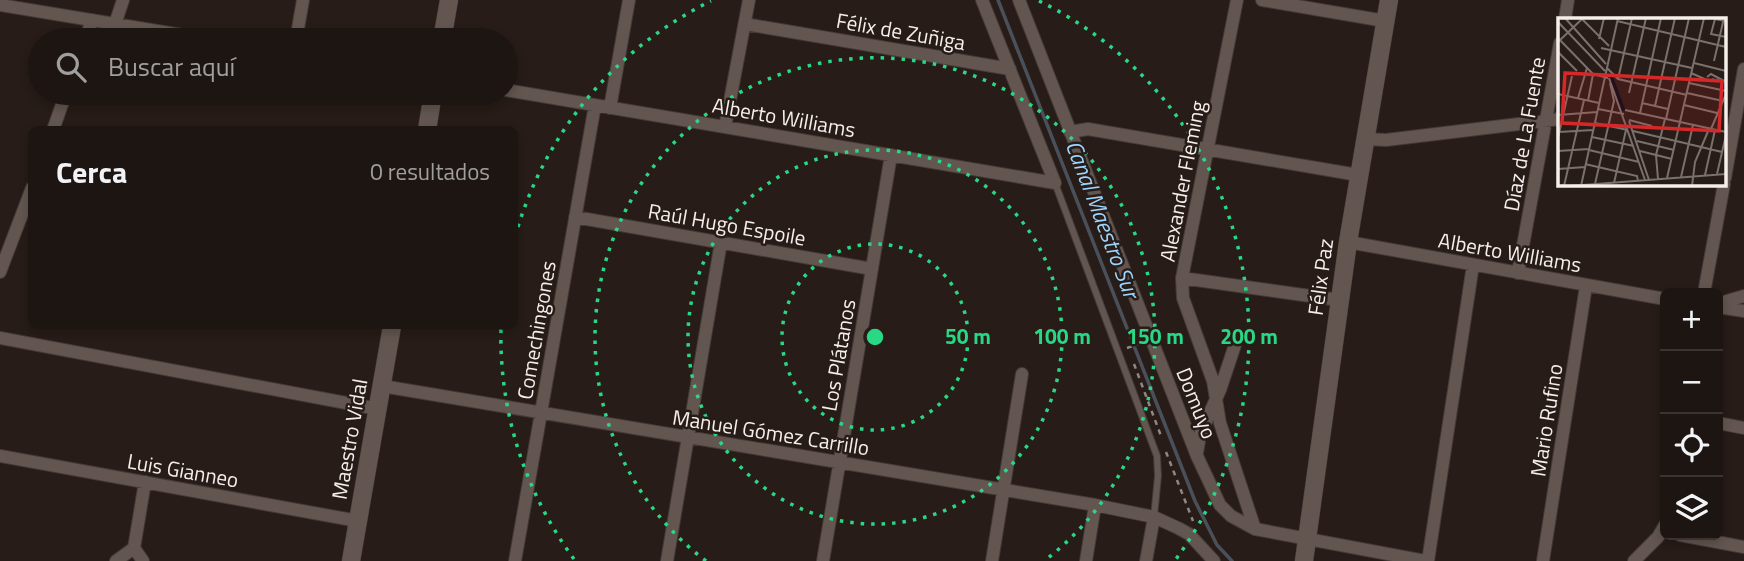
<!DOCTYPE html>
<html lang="es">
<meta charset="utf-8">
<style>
body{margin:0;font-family:"Titillium Web",sans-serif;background:#2a221f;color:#f1f3f6}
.controls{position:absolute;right:21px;bottom:21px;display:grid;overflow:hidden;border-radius:10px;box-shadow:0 4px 10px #0003}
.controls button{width:63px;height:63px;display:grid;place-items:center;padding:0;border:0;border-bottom:2px solid #3b3431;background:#1d1511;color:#f1f3f6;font:35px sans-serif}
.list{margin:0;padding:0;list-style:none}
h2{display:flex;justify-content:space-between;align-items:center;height:91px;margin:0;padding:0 28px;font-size:30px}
h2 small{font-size:23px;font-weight:400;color:#a09f9f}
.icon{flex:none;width:38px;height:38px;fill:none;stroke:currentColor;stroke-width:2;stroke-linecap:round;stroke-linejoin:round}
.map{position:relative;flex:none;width:1744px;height:561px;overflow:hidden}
.search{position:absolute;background:#1d1511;box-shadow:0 4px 10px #0003;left:28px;top:28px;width:490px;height:77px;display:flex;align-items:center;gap:18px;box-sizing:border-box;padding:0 24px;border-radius:38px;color:#a09f9f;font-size:26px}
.panel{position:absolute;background:#1d1511;box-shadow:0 4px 10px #0003;left:28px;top:126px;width:490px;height:203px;border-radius:10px}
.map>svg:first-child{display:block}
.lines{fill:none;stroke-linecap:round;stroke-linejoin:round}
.stream{stroke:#4a505a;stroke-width:3.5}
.service-casing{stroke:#433a37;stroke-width:8}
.minor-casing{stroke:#433a37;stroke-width:14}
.secondary-casing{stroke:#433a37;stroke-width:19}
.path{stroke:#908783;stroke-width:2.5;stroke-dasharray:5 5;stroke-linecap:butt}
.service{stroke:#635650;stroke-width:6}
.minor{stroke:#635650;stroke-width:12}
.secondary{stroke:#635650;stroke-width:18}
.ring{fill:none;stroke:#28d885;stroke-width:3.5;stroke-dasharray:3.5 7}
.labels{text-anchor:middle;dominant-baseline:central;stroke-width:5;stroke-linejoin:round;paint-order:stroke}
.street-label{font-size:21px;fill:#f6eeeb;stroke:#271c17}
.water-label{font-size:23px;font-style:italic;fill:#9cd5fe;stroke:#271c17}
.inset-river{fill:none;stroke:#000d1c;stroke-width:3.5}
.inset-road{fill:none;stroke:#7a706c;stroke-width:2}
.view{fill:#d62828;fill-opacity:0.15;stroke:#d62828;stroke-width:3.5}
.inset-edge{fill:none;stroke:#f6eeeb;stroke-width:3.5}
.centre{fill:#28d885;stroke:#271c17;stroke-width:3.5}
.ring-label{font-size:21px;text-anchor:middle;font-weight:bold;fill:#28d885;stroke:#271c17;stroke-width:5;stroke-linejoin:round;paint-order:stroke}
</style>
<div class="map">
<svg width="1744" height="561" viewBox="0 0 1744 561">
<rect width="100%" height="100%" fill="#271c17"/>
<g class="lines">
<path class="stream" d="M998 0 1195 501 1217 545 1232 561"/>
<g class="service-casing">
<path id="service" d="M1055 183 1157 456 1158 476 1154 517"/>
</g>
<g class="minor-casing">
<path id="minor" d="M982 0 1055 183
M1019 0 1197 456 1220 505 1231 516 1255 529 1425 561
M1237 0 1182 278 1183 298 1213 381 1220 423 1255 529
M1262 0 1385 21
M0 5 212 40
M1565 19 1568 0
M115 24 123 0
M745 24 1010 69
M85 40 92 20
M296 40 303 0
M506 90 1055 183
M610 108 629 0
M725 127 749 0
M53 130 66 93
M1070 132 1088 129 1358 175
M1365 139 1386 140 1560 119
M1725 178 1744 69
M575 217 872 269
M1348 242 1665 299
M0 272 32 188
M1518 273 1560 43
M1182 278 1339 300
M1704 293 1724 184
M1718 307 1744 311
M1722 308 1727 301 1744 296
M0 338 378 409
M382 386 1095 505 1154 517 1178 528 1189 534 1214 561
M1718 423 1744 428
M1197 453 1200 435 1220 390 1235 345
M0 456 358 521
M1680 535 1744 547
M134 548 145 482
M116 561 134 548 143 561
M515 561 595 105
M667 561 721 242
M823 561 891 155
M992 561 1022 374
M1086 561 1095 505
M1146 561 1154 517
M1428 561 1473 265
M1543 561 1586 286
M1634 561 1658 537 1665 525"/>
</g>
<g class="secondary-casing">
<path id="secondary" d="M442 40 449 0
M427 130 433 93
M351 561 392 326
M1304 561 1348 242 1389 0"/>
</g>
<path class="path" d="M1127 348 1141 343
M1134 364 1161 436
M1166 452 1193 521"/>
<use href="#service" class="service"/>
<use href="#minor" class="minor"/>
<use href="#secondary" class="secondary"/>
</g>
<g class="ring">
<circle cx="875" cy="337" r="93"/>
<circle cx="875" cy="337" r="187"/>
<path d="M706 561A280 280 0 1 1 1044 561"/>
<path d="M574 559A374 374 0 0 1 501 327M515 237A374 374 0 0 1 711 1M1039 1A374 374 0 0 1 1176 559"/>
</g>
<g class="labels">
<g class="street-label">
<text transform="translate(901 31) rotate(10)">Félix de Zuñiga</text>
<text transform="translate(784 117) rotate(10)">Alberto Williams</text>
<text transform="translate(1524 134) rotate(-80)">Díaz de La Fuente</text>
<text transform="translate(1182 181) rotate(-79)">Alexander Fleming</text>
<text transform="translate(727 224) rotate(10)">Raúl Hugo Espoile</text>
<text transform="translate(1510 252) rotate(10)">Alberto Williams</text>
<text transform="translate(1320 277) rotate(-82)">Félix Paz</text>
<text transform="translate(536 330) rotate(-80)">Comechingones</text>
<text transform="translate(838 355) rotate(-80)">Los Plátanos</text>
<text transform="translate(1197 403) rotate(68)">Domuyo</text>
<text transform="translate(1546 420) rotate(-81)">Mario Rufino</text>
<text transform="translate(771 432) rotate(9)">Manuel Gómez Carrillo</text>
<text transform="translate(349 439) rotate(-80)">Maestro Vidal</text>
<text transform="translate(183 470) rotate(10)">Luis Gianneo</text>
</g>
<g class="water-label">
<text transform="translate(1103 219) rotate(69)">Canal Maestro Sur</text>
</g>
</g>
<g transform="translate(1558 18)">
<rect width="168" height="168" fill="#271c17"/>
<path class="inset-river" d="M52 56 66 93"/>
<path class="inset-road" d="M7 0 48 46M23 0 51 28M59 3 168 29M167 3 157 1 153 16 168 19M0 4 47 53M0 20 35 56 50 60M41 21 46 0M0 24 24 1M43 30 134 50M0 34 19 53M156 43 166 0M136 45 168 53M49 50 60 61 129 77M133 55 151 63 156 61M149 59 153 56 168 64M51 60 87 162M60 61 74 0M131 65 168 73M71 75 88 0M129 75 165 83M0 76 41 85M20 80 29 50M30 83 35 56M84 85 110 91M126 87 159 95M97 88 117 0M40 91 66 96M67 92 168 114M82 95 103 0M0 97 39 94M108 101 131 0M71 102 94 108M71 103 91 162M37 105 70 112M153 111 168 76M75 113 118 123M1 114 35 112M34 119 76 128M0 120 14 58M79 123 116 132M118 123 164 134M31 132 81 144M0 133 31 131M82 133 114 141M27 146 79 158 80 163M0 151 27 149M159 156 168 117M147 157 157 112M123 159 135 107M109 160 146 0M100 161 98 137 107 101M56 165 68 112M37 166 56 83 52 65M6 168 26 82M12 168 168 156M23 168 60 0M134 168 137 144 151 111"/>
<path class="view" d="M7 55 164 63 161 113 4 105Z"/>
<rect width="168" height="168" class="inset-edge"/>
</g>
<circle cx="875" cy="337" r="10" class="centre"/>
<g class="ring-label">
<text x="968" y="344">50 m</text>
<text x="1062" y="344">100 m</text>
<text x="1155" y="344">150 m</text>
<text x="1249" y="344">200 m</text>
</g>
</svg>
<div class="controls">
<button>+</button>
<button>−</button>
<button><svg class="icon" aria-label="locate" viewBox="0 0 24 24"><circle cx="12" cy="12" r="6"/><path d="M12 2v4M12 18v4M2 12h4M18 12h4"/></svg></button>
<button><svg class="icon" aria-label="layers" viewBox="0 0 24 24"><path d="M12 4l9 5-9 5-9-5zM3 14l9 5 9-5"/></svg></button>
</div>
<div class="search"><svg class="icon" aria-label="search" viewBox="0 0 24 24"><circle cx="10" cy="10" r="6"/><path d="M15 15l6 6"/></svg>Buscar aquí</div>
<section class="panel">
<h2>Cerca<small>0 resultados</small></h2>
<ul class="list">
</ul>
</section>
</div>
